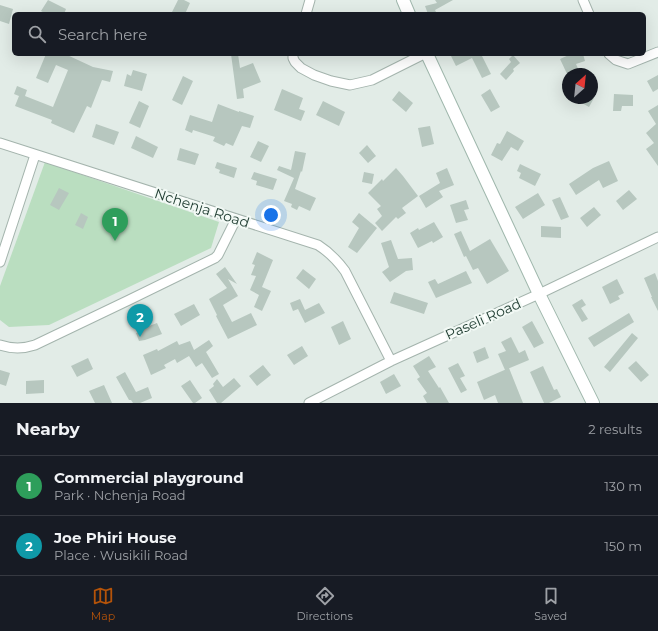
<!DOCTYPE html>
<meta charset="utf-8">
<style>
body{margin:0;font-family:Montserrat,sans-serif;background:#242831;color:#f1f3f6}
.compass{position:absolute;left:562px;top:68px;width:36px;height:36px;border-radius:50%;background:#171b24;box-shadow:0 4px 16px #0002;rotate:27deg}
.you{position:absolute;left:271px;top:215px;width:14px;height:14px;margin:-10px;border:3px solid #fff;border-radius:50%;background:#1a73e8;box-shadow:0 0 0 6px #1a73e833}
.badge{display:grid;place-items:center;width:26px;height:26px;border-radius:50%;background:#b45309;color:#fff;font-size:13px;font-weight:700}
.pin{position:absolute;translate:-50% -33px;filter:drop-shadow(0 1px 2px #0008)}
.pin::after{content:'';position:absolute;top:21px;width:14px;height:12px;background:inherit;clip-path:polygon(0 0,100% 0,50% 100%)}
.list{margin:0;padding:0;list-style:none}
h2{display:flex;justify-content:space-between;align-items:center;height:52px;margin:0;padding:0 16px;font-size:17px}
h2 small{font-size:13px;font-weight:400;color:#9ea1a6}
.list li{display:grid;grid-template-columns:26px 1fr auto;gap:12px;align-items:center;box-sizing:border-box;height:60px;padding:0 16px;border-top:1px solid #363941}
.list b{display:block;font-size:15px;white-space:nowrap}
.list p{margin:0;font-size:13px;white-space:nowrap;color:#9ea1a6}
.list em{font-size:13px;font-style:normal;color:#9ea1a6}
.icon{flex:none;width:22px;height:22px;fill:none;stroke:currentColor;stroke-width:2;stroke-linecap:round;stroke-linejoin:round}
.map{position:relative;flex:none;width:658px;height:403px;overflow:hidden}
.search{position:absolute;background:#171b24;box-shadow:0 4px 16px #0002;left:12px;right:12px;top:12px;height:44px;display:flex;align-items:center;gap:10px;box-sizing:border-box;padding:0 14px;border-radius:6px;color:#9ea1a6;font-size:15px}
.sheet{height:172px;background:#171b24}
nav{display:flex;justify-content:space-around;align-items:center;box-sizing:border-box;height:56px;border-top:1px solid #363941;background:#171b24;font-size:11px;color:#9ea1a6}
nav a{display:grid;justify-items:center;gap:2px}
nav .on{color:#b45309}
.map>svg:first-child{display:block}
.green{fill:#badec0}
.building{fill:#b7c7bf}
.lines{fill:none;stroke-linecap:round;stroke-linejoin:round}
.street-casing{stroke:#a4b4ad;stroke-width:11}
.secondary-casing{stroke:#a0b8ad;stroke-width:14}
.street{stroke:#fff;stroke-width:9}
.secondary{stroke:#fff;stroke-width:12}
.labels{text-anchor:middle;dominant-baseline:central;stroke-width:4;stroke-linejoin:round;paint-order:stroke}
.street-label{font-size:14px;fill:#213e33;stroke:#f2f9f5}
</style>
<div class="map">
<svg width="658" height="403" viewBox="0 0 658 403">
<rect width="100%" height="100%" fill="#e2ece7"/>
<path class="green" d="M45 162 219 222 211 248 49 325 9 327 0 320V286Z"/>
<path class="building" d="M48 0 66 9 64 14H46L41 11Z
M178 0H184L190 3 185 14H171Z
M435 0H453L435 10 437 14H428L425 6 437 3Z
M0 5 13 9 9 24 0 21Z
M46 54H65L93 67 113 71 110 82 102 80 91 108 87 106 74 133 51 123 52 120 15 106 19 96 14 94 17 86 27 90 25 96 53 107 68 70 56 65 48 83 36 78Z
M231 54H238L240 68 253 63 261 82 243 89 244 98 237 99Z
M455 54H481L491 74 482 78 472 58 456 66 451 56Z
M571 54 572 56 579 54H583L585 61 576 64 579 71 572 74H568V76L560 59Z
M513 55 520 63 513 69 514 71 506 80 500 74 511 62 509 59Z
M133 70 147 74 142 91 124 86 127 74 131 76Z
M658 75V89L653 92 647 81Z
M183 76 193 81 182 105 172 100Z
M282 89 303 98 299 109 305 111 301 121 274 110Z
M490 89 500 107 491 112 481 95Z
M399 91 413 103 406 112 392 100Z
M614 94 633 95V106H622L621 111H613Z
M573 98H594L589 107Z
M139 101 149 106 140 128 129 123Z
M323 101 345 112 339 126 316 115Z
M218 104 239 112V111L254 116 250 128 242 126 233 146 226 143 224 146 213 141 215 137 193 130 192 133 185 130 190 115 212 122Z
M658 105V166L646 149 654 143 646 133 656 124 648 111Z
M96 124 119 132 114 145 92 137Z
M430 126 434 144 422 147 418 128Z
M507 131 524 141 518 151 511 147 502 161 491 155 497 143 500 144Z
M136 136 158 147 153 158 131 148Z
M258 141 269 146 261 162 250 157Z
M367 145 376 156 368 163 359 153Z
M180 148 199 154 195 165 177 160Z
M295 151 306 153 302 172 301 171 295 189 316 198 310 211 299 206 297 210 291 207 292 204 284 201 294 178 277 170 279 166 291 170Z
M609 161 618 181 603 188 599 180 576 195 569 184 593 168Z
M217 162 237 168 234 178 219 173 220 170 215 168Z
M520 164 541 174 535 186 519 178 521 173 517 171Z
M396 168 403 176 418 196 402 208 406 213 398 219 396 217 382 231 375 223 382 216 377 209 381 206 368 193 382 179 383 181Z
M447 168 454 185 439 191 443 197 426 208 419 196 440 183 436 173Z
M254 172 277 179 273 190 256 185 257 181 251 179Z
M364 172 374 174 372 184 362 182Z
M59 188 69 193 59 210 50 205Z
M629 190 637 199 623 210 616 201Z
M538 193 545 205 523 219 515 207Z
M560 197 569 217 561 220 552 200Z
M466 200 469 209 464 210 468 220 456 223 450 205Z
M594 207 601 215 587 227 580 218Z
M81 213 88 217 83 229 75 225Z
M359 213 377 228 357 253 348 247 359 228 352 222Z
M434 222 443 237 433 243 432 241 418 248 410 233 418 228 419 230Z
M541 226 561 227V238L541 237Z
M461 231 470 251 490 239 509 271 487 284 478 268 473 270 466 256 464 257 454 234Z
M391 240 398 259 412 258 413 270 406 271 390 282 382 272 389 267 381 243Z
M257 252 273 260 262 287 271 291 262 311 254 307 259 295 250 290 256 276 251 275 255 265 252 264Z
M225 267 237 284 228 279 238 296 223 305 232 322 251 313 257 325 228 339 216 316 217 315 209 299 227 288 216 274Z
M303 269 316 279 309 289 296 278Z
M466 271 472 283 436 298 428 282 435 279 438 284Z
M655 273 658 281V311L651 297H652L644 278Z
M617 279 624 293 618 296 620 299 610 304 602 287Z
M394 292 428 303 424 314 390 303Z
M300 299 305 310 319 303 325 313 305 323 298 309 293 311 290 303Z
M582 299 586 305 581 308 588 319 582 322 572 305Z
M194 304 200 315 181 326 174 314Z
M629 313 634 322 594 347 588 338Z
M343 321 351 339 339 345 331 327Z
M532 321 544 343 534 348 522 327Z
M157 323 162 334 145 340 139 341 136 333 142 332 141 329Z
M632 333 638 338 610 372 604 367Z
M511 337 519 353 525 350 529 360 505 370 498 354 506 351 501 342Z
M209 340 213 346 206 352 219 374 212 378 202 363 196 367 189 356 177 363 175 359 164 365 166 368 151 375 143 355 157 349 158 351 177 341 179 345 190 341 194 350Z
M302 346 308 356 294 365 287 355Z
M485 347 489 358 477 363 473 352Z
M429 356 436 367 428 371 439 388 440 387 449 403H427L423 396 427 393 417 379 420 377 413 366Z
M88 358 93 369 77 377 71 366Z
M636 361 649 375 641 382 628 368Z
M458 363 465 376 460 378 467 390 461 393 448 368Z
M263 365 271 375 257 386 249 376Z
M543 366 554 390 557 389 561 397 549 403H544L530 372Z
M509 368 523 403H498L495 395 484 400 477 382Z
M0 370 10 373 6 386 0 384Z
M125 372 136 392 148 387 152 398 140 403H133L131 400H129L116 377Z
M394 374 401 386 386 394 380 382Z
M234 378 241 386 221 403H217L209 390 214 386 213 384 217 379 223 387Z
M44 380V393L26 394V381Z
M190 380 202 398 195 403H193L181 386Z
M104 385 112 403H95L89 391Z"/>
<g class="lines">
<g class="street-casing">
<path id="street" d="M583 0 589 14
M306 14 310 0
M293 54V58L295 62 301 68 314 75 331 81 350 85 372 80 424 54
M609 54 616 60 628 64 658 52
M0 143 318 245C329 252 337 260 345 271L391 361
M0 262 35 155
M0 345C12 349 23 349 35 345L129 300 215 258 218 255 236 219
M309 403 391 361 539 294 658 237"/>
</g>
<g class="secondary-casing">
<path id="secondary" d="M403 0 409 14
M427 54 539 294 593 403"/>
</g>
<use href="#street" class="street"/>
<use href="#secondary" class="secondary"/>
</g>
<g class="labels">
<g class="street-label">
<text transform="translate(202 208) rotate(18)">Nchenja Road</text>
<text transform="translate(483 319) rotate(-24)">Paseli Road</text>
</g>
</g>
</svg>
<svg class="compass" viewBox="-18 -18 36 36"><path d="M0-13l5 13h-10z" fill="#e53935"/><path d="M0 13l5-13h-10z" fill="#9ea1a6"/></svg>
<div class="you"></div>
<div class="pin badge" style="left:115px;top:241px;background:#2e9e5b">1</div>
<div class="pin badge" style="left:140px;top:337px;background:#0f9aa8">2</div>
<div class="search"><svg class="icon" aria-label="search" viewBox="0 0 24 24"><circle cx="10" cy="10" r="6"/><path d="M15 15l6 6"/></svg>Search here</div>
</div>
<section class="sheet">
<h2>Nearby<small>2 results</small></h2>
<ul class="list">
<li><span class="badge" style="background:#2e9e5b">1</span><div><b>Commercial playground</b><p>Park · Nchenja Road</p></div><em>130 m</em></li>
<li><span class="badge" style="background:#0f9aa8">2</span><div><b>Joe Phiri House</b><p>Place · Wusikili Road</p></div><em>150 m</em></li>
</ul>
</section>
<nav>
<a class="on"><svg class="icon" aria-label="map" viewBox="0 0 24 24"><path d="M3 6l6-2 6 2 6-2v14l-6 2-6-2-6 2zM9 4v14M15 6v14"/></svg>Map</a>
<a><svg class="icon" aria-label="directions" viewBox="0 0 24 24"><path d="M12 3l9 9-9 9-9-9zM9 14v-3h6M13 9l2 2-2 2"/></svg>Directions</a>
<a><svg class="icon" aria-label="saved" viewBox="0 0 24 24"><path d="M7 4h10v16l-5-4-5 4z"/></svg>Saved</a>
</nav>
